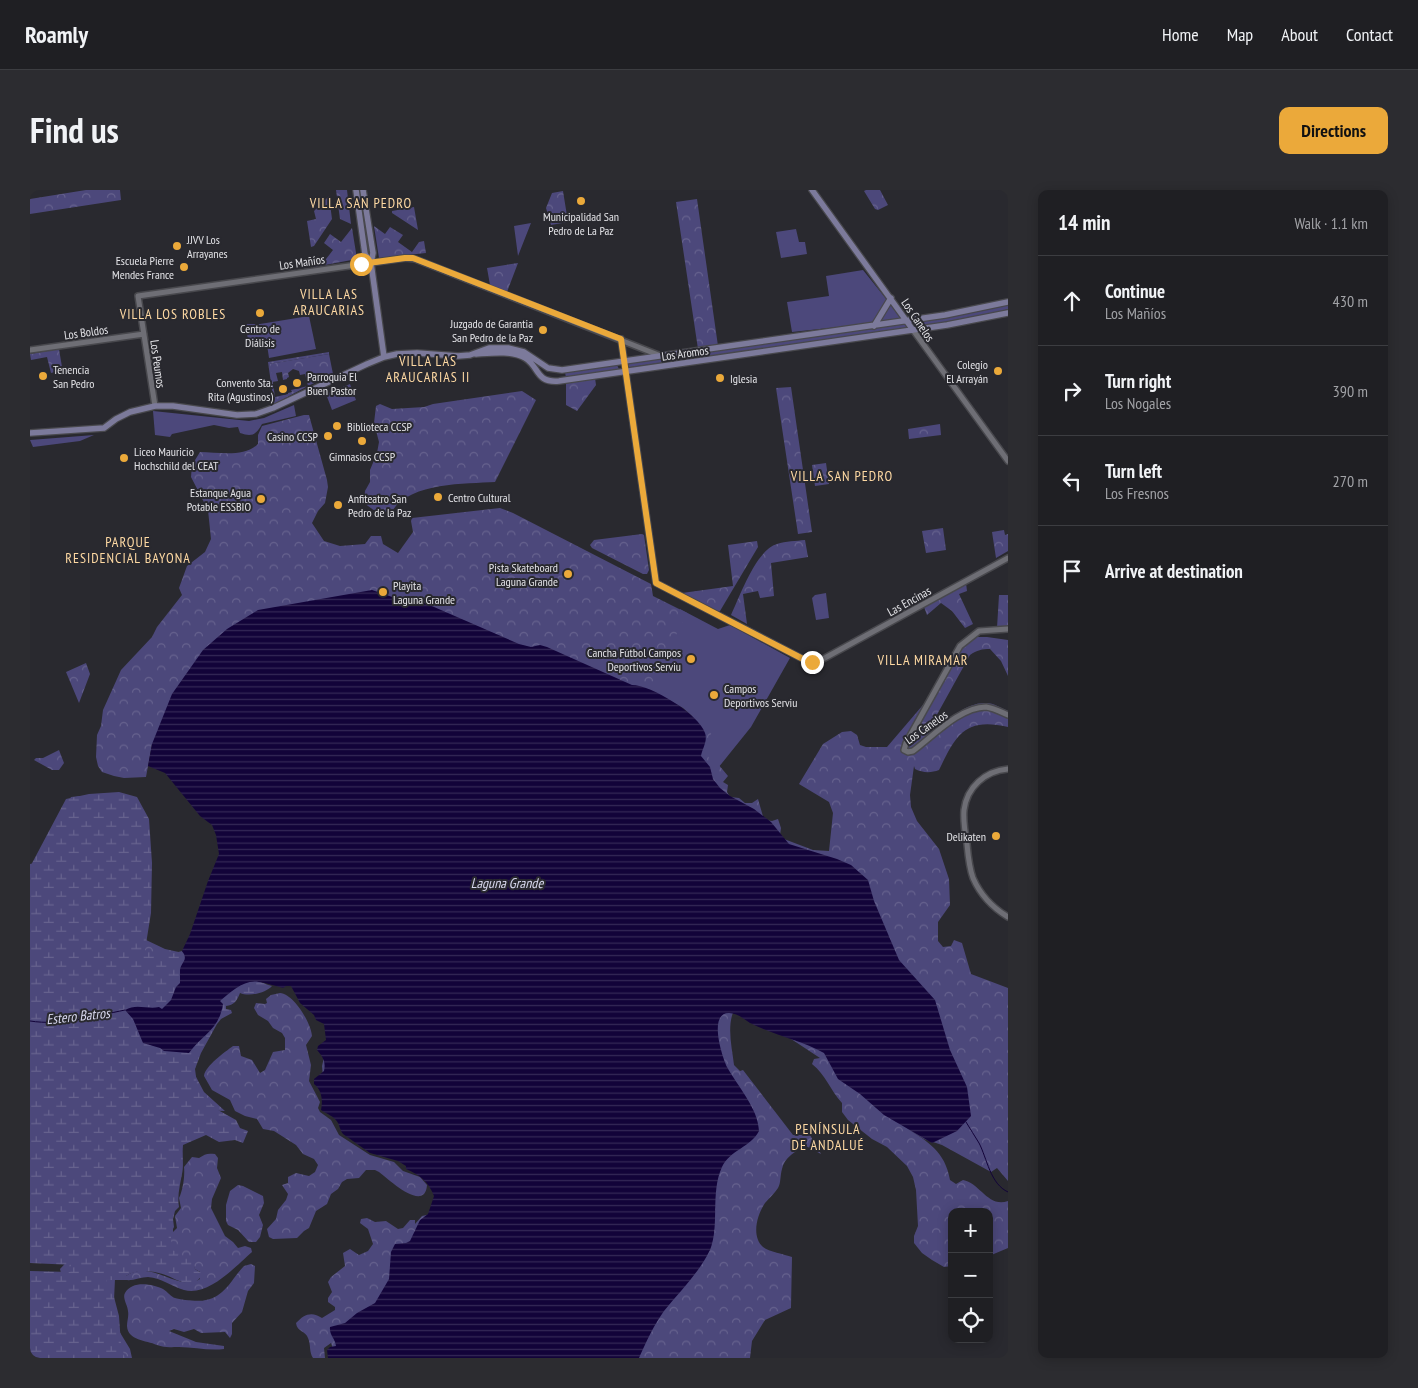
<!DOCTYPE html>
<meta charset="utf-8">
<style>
body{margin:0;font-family:"PT Sans Narrow",sans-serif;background:#2c2c30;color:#f1f3f6}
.controls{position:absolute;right:15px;bottom:15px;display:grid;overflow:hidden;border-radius:10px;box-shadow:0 2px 12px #0003}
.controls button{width:45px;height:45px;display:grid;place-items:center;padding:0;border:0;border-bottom:1px solid #3c3d41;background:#1f1f23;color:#f1f3f6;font:25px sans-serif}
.stop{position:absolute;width:15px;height:15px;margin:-11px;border:4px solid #eba93a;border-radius:50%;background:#fff}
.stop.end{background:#eba93a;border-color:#fff;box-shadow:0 1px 5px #0008}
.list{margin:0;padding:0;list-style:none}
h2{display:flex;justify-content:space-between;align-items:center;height:65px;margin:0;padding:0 20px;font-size:21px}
h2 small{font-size:16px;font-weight:400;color:#a1a2a6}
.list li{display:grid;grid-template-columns:32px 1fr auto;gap:15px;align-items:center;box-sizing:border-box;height:90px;padding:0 20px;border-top:1px solid #3c3d41}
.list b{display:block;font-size:19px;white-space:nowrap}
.list p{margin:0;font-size:16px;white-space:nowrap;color:#a1a2a6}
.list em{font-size:16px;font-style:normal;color:#a1a2a6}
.icon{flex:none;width:28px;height:28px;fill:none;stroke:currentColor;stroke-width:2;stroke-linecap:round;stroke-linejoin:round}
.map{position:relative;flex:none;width:978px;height:1168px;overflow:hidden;border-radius:10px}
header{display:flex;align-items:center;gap:30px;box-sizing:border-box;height:70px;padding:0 25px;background:#1f1f23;border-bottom:1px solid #3c3d41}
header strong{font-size:24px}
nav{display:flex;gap:28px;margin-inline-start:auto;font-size:18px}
.intro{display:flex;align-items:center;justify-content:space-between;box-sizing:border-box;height:120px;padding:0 30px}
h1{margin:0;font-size:35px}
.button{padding:12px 22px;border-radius:10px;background:#eba93a;color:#111;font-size:18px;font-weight:700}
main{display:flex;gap:30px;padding:0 30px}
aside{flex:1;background:#1f1f23;border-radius:10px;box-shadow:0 2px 12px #0003}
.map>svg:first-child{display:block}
.grass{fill:#4c487b}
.forest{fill:url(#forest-crowns)}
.wetland{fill:url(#wetland-marsh)}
.garden{fill:url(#garden-dots)}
.water{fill:url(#water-rules)}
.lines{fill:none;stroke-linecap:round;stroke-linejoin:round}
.stream{stroke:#120339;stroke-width:1}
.tertiary-casing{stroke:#48484d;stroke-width:8}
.secondary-casing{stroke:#48484d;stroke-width:8}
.tertiary{stroke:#6e6e75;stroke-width:5}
.secondary{stroke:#7c7a9b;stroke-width:5.5}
.route{stroke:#eba93a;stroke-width:6}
.poi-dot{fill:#eba93a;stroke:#29292f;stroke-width:2}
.labels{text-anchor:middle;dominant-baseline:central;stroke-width:4;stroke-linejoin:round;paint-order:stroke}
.poi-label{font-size:12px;fill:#e3e3e7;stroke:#29292f;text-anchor:start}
.street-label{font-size:12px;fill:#e3e3e7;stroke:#29292f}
.neighbourhood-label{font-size:14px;letter-spacing:1px;fill:#fed9a3;stroke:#29292f}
.water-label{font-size:14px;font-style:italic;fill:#d8d8ee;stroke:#29292f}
</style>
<header>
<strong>Roamly</strong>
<nav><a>Home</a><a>Map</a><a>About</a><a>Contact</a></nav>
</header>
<div class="intro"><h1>Find us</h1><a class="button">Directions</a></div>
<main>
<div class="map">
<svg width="978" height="1168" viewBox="0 0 978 1168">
<defs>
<pattern id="forest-crowns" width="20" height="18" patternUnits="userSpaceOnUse" patternTransform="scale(1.25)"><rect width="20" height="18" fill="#4c487b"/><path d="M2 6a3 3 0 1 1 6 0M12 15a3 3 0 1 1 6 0" fill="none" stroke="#66628e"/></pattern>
<pattern id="wetland-marsh" width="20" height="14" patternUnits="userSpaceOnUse" patternTransform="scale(1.25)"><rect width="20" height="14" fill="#4c487b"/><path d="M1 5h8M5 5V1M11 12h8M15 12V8" fill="none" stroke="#66628e"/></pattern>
<pattern id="garden-dots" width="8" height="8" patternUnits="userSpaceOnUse" patternTransform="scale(1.25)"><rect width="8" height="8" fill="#4c487b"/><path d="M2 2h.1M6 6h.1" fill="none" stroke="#66628e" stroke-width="1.8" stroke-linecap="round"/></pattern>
<pattern id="water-rules" width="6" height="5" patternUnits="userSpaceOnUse" patternTransform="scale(1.25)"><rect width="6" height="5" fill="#120339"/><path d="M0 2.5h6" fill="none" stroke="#342856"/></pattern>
</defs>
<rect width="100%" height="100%" fill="#29292f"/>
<path class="grass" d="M501 33 488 66 484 36Z
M766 39 769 52H775L777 64 751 68 746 42Z
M833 80 873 130 762 142 757 112 799 106 796 86Z
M978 113V119L962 124 890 136 601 177H598L597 173 867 135 930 124Z
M279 126 286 159 239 168 236 148 218 151 216 134H230Z
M587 175 590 181 536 188 535 182Z
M320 194 326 210 302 220 296 204Z
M264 215 266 226 232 234C226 245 222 247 210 243L208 237 199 238 184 235 142 244 140 247 125 245 123 221 219 231 234 228Z
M64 245 50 251 3 257 0 250Z
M796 403 799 428 786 430 782 408 785 405Z
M650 419 688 439 700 435 760 468 721 537 688 578 680 577 662 526 653 518 611 495Z"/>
<path class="forest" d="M56 0H90L91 10 0 24V9Z
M306 0H317L321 34 310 29Z
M836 0H850L858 15 848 20 845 19 834 1Z
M533 1 538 32 521 35 516 18 522 3Z
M299 6 302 29 284 56 281 57 277 31 286 29 284 21Z
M667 9 688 156 668 159 646 12Z
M384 17 388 40 362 23V21Z
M344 36 355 44 360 37 373 45 368 52 382 62 389 52 394 51 396 63 349 68Z
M322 38 327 69 284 77 283 67 293 73 303 60 294 53 300 44 311 52Z
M488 73 477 102 460 95 457 78Z
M29 159 32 177 25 179V182L21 183 17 167 1 170 0 164Z
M299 164 303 184 278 196 275 184 270 185 269 181 263 179 258 183 259 187 257 188V189L253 190 252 182 246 183 248 191 242 192 239 174Z
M565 188 566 195 547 221 536 215V193Z
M761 197 782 342 768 344 746 198Z
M492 201 506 210 465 292C434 294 378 292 361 323L345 321 334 313 335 301 340 292V280L347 263 349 252 344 233 346 216 350 214 362 219 394 217 403 214Z
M274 225H279L297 290 298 297 295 313 288 321 282 333 294 351 310 356 335 354 341 346H351L353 354 368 363 383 342 381 331 382 328 470 318 483 323 621 394 623 406 657 423 619 499 670 540 676 536 682 539C681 547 677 553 675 562L680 569 688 574 698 586 693 592 698 595 697 602 700 607 709 608 715 613H722L728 609 734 630 742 631 748 629 751 638 750 645 754 649 783 660 799 661 803 623 799 612 769 594 793 554 812 542 821 541 827 545 830 555 836 557H857L910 495 926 466 940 447H957L978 450V486L971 471 960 459C952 459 947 460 940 465L904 530 906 534H910C923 526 940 512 956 513 964 513 971 518 978 521V537C935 527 926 545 909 580 901 583 893 583 885 579L884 576 880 605 881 617 887 631 909 659 919 689 920 715 908 732V751L913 757 921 756 924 750 932 753 941 784 978 798V991L967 978 961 982 912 955 894 949 875 937C898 952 915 961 920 990L926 994 933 990C950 993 958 1018 978 1011V1058L959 1066V1022H922V1076L914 1077 902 1070 892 1063 884 1053V1046L888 1036 886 1000 883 987 877 976 857 957 842 949 818 930 812 922V913C800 900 796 885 782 874L784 869 790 868 749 841 705 818C696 835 702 857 704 875L710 881 713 880 763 945H780L791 964 776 956C766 960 754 968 752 979 750 986 751 993 748 998 744 1004 739 1008 735 1013 727 1025 721 1046 733 1057 739 1062 754 1064 762 1067L761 1118 735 1130 722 1151 720 1168H306L301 1153 294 1158 295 1168H283C279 1162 281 1155 278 1148 276 1141 267 1142 266 1133 274 1124 282 1121 292 1128L305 1120V1117L298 1112V1108L302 1102 298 1092 301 1087 315 1076 313 1063 320 1059 329 1065 338 1061 343 1054 338 1039 330 1033 331 1029 337 1028 345 1032 356 1031 368 1039 373 1038 380 1030H385V1034L392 1026 401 1024 407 1002 293 887 292 876 298 850V831L264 795 217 785 173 842 164 883 174 902 195 921 167 920 152 923 143 1007V1042L147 1038 145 1026 151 1018 149 1008C153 1000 155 985 154 977L162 967 169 968C175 964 177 963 185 964L188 968 187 978 191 988 182 1009 181 1018 195 1046 203 1052 208 1058 215 1056 221 1058 222 1062C206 1076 178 1107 154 1100 142 1097 132 1088 118 1087 111 1087 103 1091 96 1090V1086C121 1068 148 1103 170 1089V1082L165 1079 163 1074 98 1080 85 1089 83 1131 100 1159 102 1168H53L30 1079 45 1063 0 949V674L5 673 41 607 50 606 114 749 135 759 153 763 193 663 184 637 122 554 116 587 94 588 84 586 72 582 68 576 66 567 67 545 71 536 73 520 91 480 122 447 127 437 152 405 149 398 157 376 175 362 181 349 178 320 161 287 162 275 170 262C188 262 214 268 228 254V245L232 236Z
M910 234 911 245 879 249 878 239Z
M796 273 799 294 785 296 782 275Z
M913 338 916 360 896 363 892 341Z
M974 340 975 345 978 344V361L966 368 962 342Z
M612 344 614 345 619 380 617 384H613L562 358 560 355 564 350Z
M775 350 778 367 741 373 744 406 730 408 728 401 713 404 717 434 701 425C710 406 726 360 747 354 756 351 766 351 775 350Z
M727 351 728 357 690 421H686L652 403 703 396 698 355Z
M936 393 937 401 929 404 943 434 935 438 922 421 911 413 897 425 894 417Z
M969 405H978V436L967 438Z
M56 473 60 484 49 513 36 482Z
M29 560 34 573 29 580H22L4 570 6 568H13Z
M250 803C264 804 281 833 282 846L276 855 281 875 279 891 290 912 288 918 290 922 301 930 309 945 340 965 364 972 373 981 390 987 397 995C395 1024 357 988 349 982L345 980H336L329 988 317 989 312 992 308 999 301 1004 297 1014 286 1021 279 1038 274 1041 267 1048 243 1049 239 1047 237 1039 246 1029 248 1020 256 1010 258 1004 252 995 258 993V987L266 983 279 986 285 982 288 975 284 969 273 964 266 955 244 941 233 939 227 929 215 926 205 921 200 910 182 900 174 886C175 876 195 862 203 856H209L211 866 222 870 230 883 235 880 243 862 255 860V848L252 843 243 838 238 831 228 825 224 818 226 813 235 814 237 813 236 809 241 805Z
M208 995 213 996 233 1006 234 1013 229 1025 233 1035 230 1047 226 1052H219L208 1040 198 1035 196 1031V1015L200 1001Z
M221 1074 225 1076 224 1093 218 1101 212 1122 202 1133V1144L200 1148 195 1142 171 1143 164 1139 154 1142 144 1139 139 1141 166 1152 194 1156V1159C179 1161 164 1157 149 1157 140 1157 135 1158 127 1155 116 1150 98 1151 97 1136 97 1131 99 1126 98 1121 98 1116 92 1108 95 1103 102 1090 123 1094 133 1099 138 1102 141 1107 145 1108 151 1110 170 1112 176 1110 196 1106 202 1088 214 1076Z"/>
<path class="wetland" d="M89 602 107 607 119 629 122 673 121 723 115 760 130 767 152 761C159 770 151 772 150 780 150 784 150 789 150 793 143 800 141 810 135 817L123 819 120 817 96 823 103 829 110 848 124 857 143 862H154C169 841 198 788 227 791 232 792 237 795 242 796 236 803 219 807 210 803 207 811 204 815 196 816V819L201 820 202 823 191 829 187 834 171 863 165 879 168 902 188 920 206 930 210 938 218 941 213 953 205 950 189 952 176 945 153 955C152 965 154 975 152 984 150 995 147 1006 149 1017L145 1021 143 1029 144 1037 141 1043V1060L149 1062 148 1066 150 1069 163 1068 165 1079 171 1083V1087C168 1090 165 1093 161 1093 153 1094 145 1089 138 1086 126 1081 107 1078 96 1086V1090H77L73 1098 80 1101 84 1107 89 1126 91 1154 95 1168H0V1081L40 1082 44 1075 0 1073V677L36 609 59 604Z"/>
<path class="garden" d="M299 162V164L240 174 245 207 258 204V203L262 202 261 200 278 196 244 214 238 172Z"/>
<path class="water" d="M342 400 371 410H388L489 454 501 457 510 455 517 457 602 495C621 495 669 524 675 543 678 551 672 559 671 566L680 577 683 589 690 598 700 606 724 619 741 632 759 654 807 669 821 675 838 690 844 711 869 770 905 810 920 860 937 897 941 926 927 941 902 953 854 925 830 904 808 889 794 863C771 850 744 845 720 833 714 829 707 823 699 823 678 823 692 866 697 877 708 897 728 918 729 941 721 957 700 960 692 977 680 1003 690 1036 680 1060 669 1083 650 1101 634 1121 624 1135 616 1152 609 1168H298L297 1160 300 1157 306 1156C305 1148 299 1145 300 1137L315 1133 327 1123 345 1113 359 1089 361 1062 365 1054 376 1053 380 1051 390 1030 398 1024 404 1006C398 991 390 985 376 979V976L368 971 340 963 313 944C310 940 310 937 308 933 304 926 297 924 291 920 293 911 292 900 284 894V889L294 881C296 872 293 867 287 860L288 856 296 850 294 834 286 830 284 825 270 813 261 796H256L253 798C245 796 237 793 229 792 214 789 201 802 190 811L193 814C189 840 173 844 159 863L134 861 130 858 113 853 103 829 95 820C107 813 118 820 129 817L132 819 141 810 146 797 150 793C150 789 150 784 150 780 151 772 159 770 152 761L160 744 178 691 189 664 186 645 182 635 170 626 135 583 118 576 122 554 142 504 173 460 197 439 228 420Z"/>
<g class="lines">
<path class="stream" d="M0 831C31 836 65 826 95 820
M936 932C940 939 945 946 949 953 957 968 960 994 978 1002"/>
<g class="tertiary-casing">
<path id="tertiary" d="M883 140 978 271
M591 149 626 393 773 469 782 471 793 469 978 368
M0 160 114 144
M125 216 108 106 375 68 385 69 631 166
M978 439 949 441 930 456 876 553 874 560 878 562 883 561C902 547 930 517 956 517 964 518 971 522 978 525
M978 579C955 581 937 597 934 620 933 631 935 643 937 654 938 665 939 677 943 688 950 704 963 718 978 727"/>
</g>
<g class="secondary-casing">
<path id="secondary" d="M326 0 335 64 341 73
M333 0 343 63 341 73 354 167
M782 0 883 140
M844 136 861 108
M446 164C460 163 482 160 495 168 510 177 505 193 529 191L917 135 978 123
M0 243 74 238 86 229 100 222 125 216H143L207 225 226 224 243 218 337 174 354 167 367 164 387 163 428 166 440 165 459 158H478L494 162 518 178 532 180 915 125 978 112"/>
</g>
<use href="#tertiary" class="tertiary"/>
<use href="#secondary" class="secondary"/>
</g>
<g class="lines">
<path class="route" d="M331 74 375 68H383L591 149 626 393 773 469 782 472"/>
</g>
<g class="poi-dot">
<circle cx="551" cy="11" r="5"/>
<circle cx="147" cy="56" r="5"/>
<circle cx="154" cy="77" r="5"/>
<circle cx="230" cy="123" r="5"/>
<circle cx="513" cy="140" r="5"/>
<circle cx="968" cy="181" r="5"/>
<circle cx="13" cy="186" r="5"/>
<circle cx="690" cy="188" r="5"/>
<circle cx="267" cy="193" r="5"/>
<circle cx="253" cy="199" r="5"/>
<circle cx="307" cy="236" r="5"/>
<circle cx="298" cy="246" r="5"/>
<circle cx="332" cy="251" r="5"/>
<circle cx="94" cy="268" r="5"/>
<circle cx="408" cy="307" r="5"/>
<circle cx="231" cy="309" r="5"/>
<circle cx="308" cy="315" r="5"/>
<circle cx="538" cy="384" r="5"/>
<circle cx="353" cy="402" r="5"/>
<circle cx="661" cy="469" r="5"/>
<circle cx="684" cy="505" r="5"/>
<circle cx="966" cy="646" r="5"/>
</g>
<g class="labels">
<g class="poi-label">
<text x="551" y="26" text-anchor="middle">Municipalidad San<tspan x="551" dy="14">Pedro de La Paz</tspan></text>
<text x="157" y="49">JJVV Los<tspan x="157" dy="14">Arrayanes</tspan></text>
<text x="144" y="70" text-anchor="end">Escuela Pierre<tspan x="144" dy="14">Mendes France</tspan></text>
<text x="503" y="133" text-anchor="end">Juzgado de Garantia<tspan x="503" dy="14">San Pedro de la Paz</tspan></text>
<text x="230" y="138" text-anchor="middle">Centro de<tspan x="230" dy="14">Diálisis</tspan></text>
<text x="958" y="174" text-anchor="end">Colegio<tspan x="958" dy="14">El Arrayán</tspan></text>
<text x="23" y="179">Tenencia<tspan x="23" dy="14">San Pedro</tspan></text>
<text x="277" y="186">Parroquia El<tspan x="277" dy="14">Buen Pastor</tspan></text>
<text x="700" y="188">Iglesia</text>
<text x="243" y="192" text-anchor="end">Convento Sta.<tspan x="243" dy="14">Rita (Agustinos)</tspan></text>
<text x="317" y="236">Biblioteca CCSP</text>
<text x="288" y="246" text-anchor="end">Casino CCSP</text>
<text x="104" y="261">Liceo Mauricio<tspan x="104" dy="14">Hochschild del CEAT</tspan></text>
<text x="332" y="266" text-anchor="middle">Gimnasios CCSP</text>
<text x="221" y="302" text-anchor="end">Estanque Agua<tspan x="221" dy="14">Potable ESSBIO</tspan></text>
<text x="418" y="307">Centro Cultural</text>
<text x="318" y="308">Anfiteatro San<tspan x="318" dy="14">Pedro de la Paz</tspan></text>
<text x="528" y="377" text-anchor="end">Pista Skateboard<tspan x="528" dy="14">Laguna Grande</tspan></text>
<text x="363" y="395">Playita<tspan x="363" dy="14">Laguna Grande</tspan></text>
<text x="651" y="462" text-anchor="end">Cancha Fútbol Campos<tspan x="651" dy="14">Deportivos Serviu</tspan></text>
<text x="694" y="498">Campos<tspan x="694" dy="14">Deportivos Serviu</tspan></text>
<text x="956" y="646" text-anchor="end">Delikaten</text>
</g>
<g class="street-label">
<text transform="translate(272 72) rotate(-8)">Los Mañíos</text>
<text transform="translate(888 130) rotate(56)">Los Canelos</text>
<text transform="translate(56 142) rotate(-8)">Los Boldos</text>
<text transform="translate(655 163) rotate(-8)">Los Aromos</text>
<text transform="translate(128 174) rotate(82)">Los Peumos</text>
<text transform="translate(879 411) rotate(-29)">Las Encinas</text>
<text transform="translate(896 537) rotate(-35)">Los Canelos</text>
</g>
<g class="neighbourhood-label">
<text x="331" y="13">VILLA SAN PEDRO</text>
<text x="299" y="104">VILLA LAS<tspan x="299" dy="16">ARAUCARIAS</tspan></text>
<text x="143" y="124">VILLA LOS ROBLES</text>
<text x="398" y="171">VILLA LAS<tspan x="398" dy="16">ARAUCARIAS II</tspan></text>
<text x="812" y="286">VILLA SAN PEDRO</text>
<text x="98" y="352">PARQUE<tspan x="98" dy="16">RESIDENCIAL BAYONA</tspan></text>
<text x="893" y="470">VILLA MIRAMAR</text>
<text x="798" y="939">PENÍNSULA<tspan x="798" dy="16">DE ANDALUÉ</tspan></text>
</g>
<g class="water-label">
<text x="477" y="693">Laguna Grande</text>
<text transform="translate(48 826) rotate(-6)">Estero Batros</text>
</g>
</g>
</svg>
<div class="controls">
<button>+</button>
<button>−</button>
<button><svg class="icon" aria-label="locate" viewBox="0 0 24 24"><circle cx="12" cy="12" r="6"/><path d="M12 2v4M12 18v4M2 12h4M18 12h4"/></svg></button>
</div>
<div class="stop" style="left:331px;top:74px"></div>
<div class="stop end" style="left:782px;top:472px"></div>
</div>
<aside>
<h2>14 min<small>Walk · 1.1 km</small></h2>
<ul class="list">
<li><svg class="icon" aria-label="ahead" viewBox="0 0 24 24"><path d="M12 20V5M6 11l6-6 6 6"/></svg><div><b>Continue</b><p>Los Mañíos</p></div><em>430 m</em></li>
<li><svg class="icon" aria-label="right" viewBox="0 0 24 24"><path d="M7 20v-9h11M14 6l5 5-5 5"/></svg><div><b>Turn right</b><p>Los Nogales</p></div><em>390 m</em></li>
<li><svg class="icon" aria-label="left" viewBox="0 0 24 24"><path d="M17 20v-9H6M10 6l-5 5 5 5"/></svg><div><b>Turn left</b><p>Los Fresnos</p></div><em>270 m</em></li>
<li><svg class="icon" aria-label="arrive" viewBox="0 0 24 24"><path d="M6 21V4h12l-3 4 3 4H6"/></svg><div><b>Arrive at destination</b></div></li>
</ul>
</aside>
</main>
